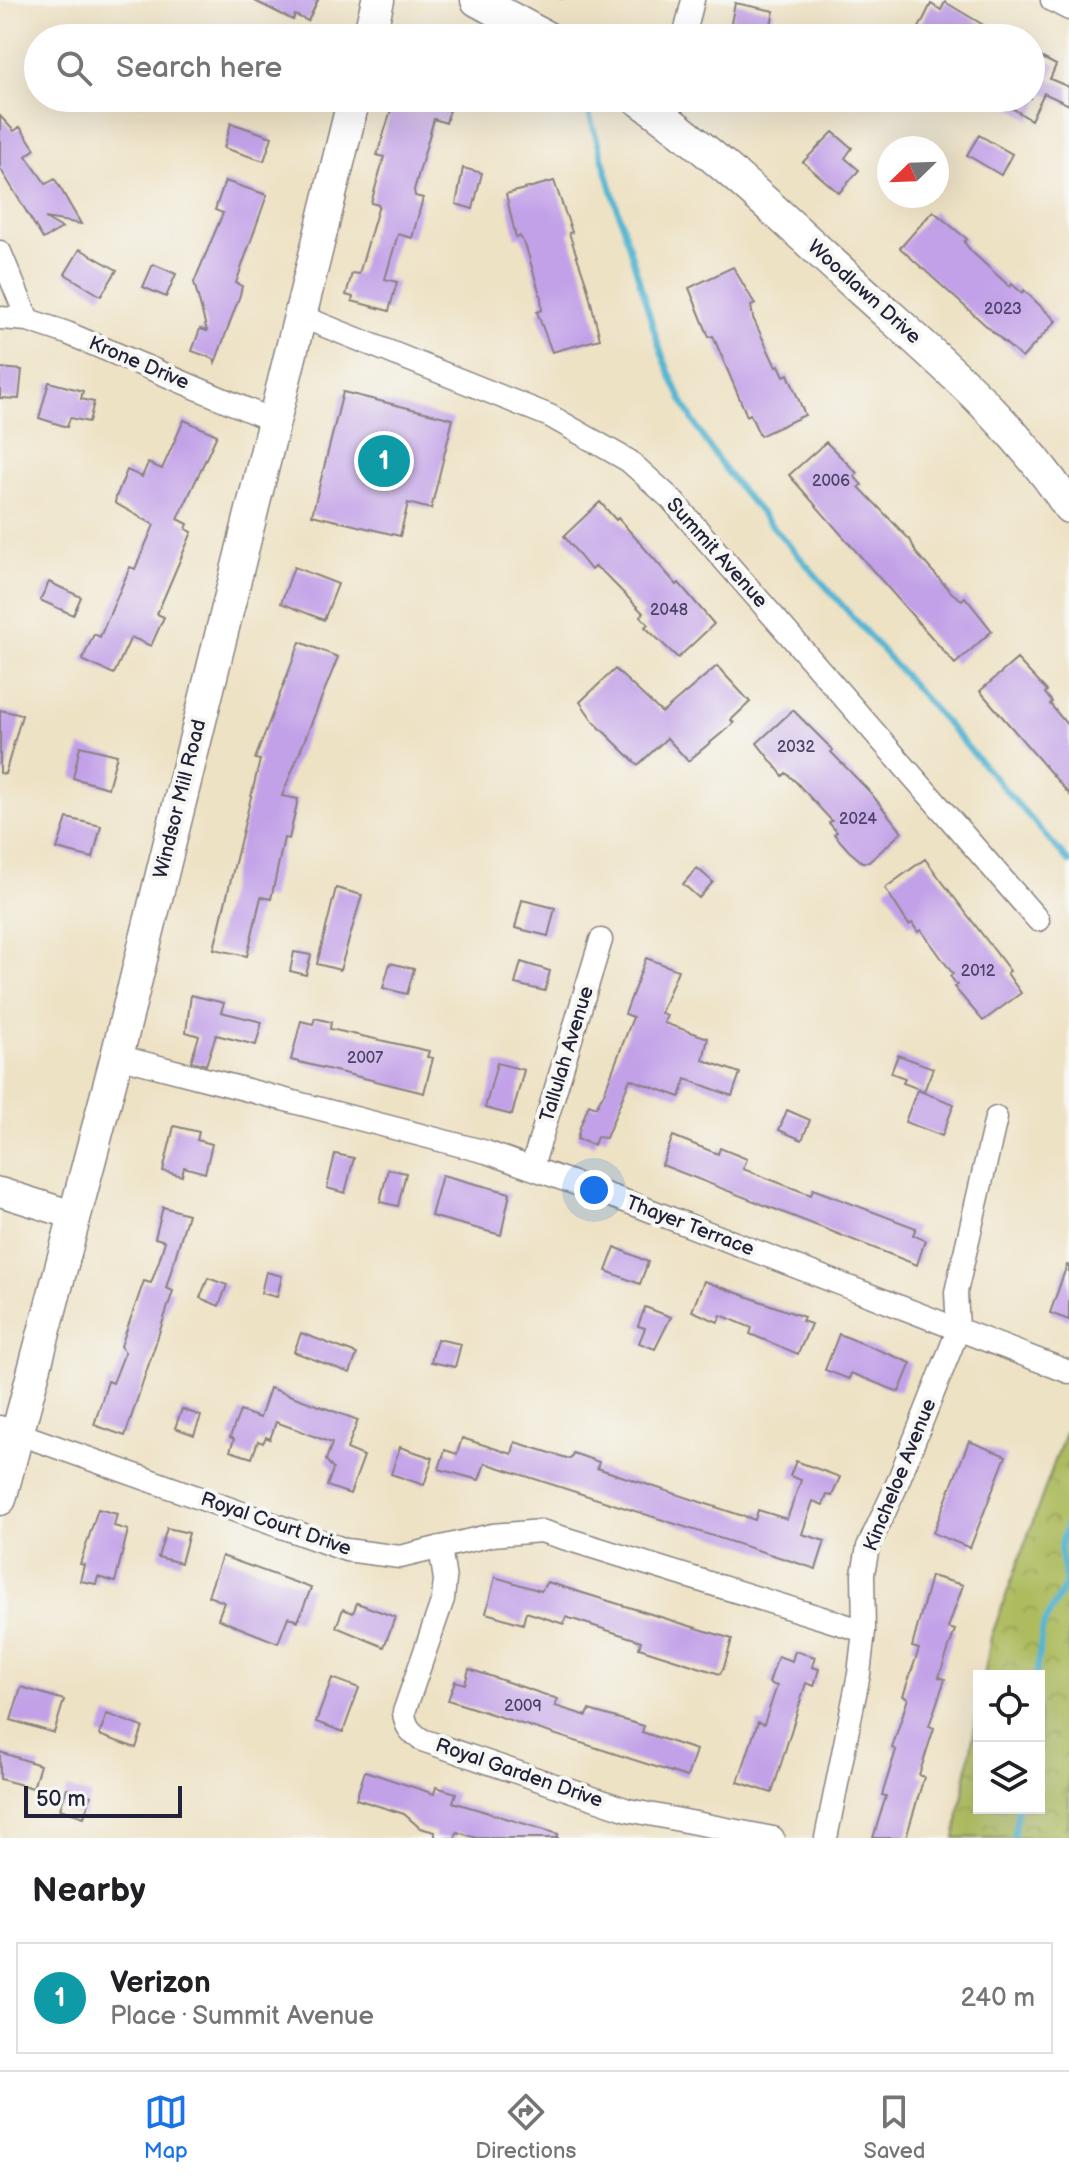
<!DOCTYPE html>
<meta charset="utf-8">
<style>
body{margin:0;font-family:"Balsamiq Sans",sans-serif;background:#f2f2f2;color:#202124}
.controls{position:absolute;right:24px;bottom:24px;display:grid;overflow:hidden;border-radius:0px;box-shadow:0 8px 32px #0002}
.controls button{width:72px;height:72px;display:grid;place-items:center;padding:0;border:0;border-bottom:2px solid #e0e0e0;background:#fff;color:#202124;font:40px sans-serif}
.compass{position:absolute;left:877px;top:136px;width:72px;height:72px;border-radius:50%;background:#fff;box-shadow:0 8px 32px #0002;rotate:247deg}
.scale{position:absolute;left:24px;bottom:20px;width:158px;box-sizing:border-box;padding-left:8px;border:4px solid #22223b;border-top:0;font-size:22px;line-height:28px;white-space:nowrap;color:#22223b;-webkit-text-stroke:6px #f6f6f2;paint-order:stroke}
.you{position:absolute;left:594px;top:1190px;width:28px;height:28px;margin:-20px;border:6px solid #fff;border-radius:50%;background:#1a73e8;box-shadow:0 0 0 12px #1a73e833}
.badge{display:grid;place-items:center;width:52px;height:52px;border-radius:50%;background:#1a73e8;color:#fff;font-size:26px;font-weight:700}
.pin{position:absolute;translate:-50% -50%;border:4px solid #fff;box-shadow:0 2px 8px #0006}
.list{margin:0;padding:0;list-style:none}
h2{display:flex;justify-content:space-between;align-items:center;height:104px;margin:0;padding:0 32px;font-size:34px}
h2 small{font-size:26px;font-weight:400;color:#757577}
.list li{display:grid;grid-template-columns:52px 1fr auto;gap:24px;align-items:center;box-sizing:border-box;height:112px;margin:0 16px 16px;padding:0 16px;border:2px solid #e0e0e0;border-radius:0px}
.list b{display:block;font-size:30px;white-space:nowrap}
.list p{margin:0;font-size:26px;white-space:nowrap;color:#757577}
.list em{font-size:26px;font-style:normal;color:#757577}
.icon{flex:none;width:44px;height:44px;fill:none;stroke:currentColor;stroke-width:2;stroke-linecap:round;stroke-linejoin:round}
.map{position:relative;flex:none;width:1069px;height:1838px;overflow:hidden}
.search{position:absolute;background:#fff;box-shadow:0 8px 32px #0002;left:24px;right:24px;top:24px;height:88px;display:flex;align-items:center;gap:20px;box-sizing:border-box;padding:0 28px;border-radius:44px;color:#757577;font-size:30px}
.sheet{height:232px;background:#fff}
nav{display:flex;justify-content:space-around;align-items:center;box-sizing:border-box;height:112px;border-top:2px solid #e0e0e0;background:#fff;font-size:22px;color:#757577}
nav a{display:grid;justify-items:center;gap:4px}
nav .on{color:#1a73e8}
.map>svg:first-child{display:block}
.park{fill:url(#park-crowns);stroke:#686f4d;stroke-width:2}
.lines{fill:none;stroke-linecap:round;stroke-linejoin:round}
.stream{stroke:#54b5d2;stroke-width:6}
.building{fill:#c2a1e8}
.minor-casing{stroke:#888280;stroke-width:25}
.tertiary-casing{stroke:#888280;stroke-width:31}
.secondary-casing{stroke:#888280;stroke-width:35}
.minor{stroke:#fff;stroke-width:22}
.tertiary{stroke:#fff;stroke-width:28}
.secondary{stroke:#fff;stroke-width:32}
.labels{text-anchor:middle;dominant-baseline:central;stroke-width:8;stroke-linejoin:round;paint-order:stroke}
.number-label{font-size:16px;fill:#4a4266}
.street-label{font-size:20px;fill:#22223b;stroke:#f6f6f2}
</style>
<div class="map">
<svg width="1069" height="1838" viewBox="0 0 1069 1838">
<defs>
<pattern id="park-crowns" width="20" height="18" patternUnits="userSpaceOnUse" patternTransform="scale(2)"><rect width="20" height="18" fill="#aebc5f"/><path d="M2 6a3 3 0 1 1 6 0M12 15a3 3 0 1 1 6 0" fill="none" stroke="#95a153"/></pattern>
</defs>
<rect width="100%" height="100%" fill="#f6f6f2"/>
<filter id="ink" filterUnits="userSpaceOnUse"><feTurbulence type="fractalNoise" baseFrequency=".0125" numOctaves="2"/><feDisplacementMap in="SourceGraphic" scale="16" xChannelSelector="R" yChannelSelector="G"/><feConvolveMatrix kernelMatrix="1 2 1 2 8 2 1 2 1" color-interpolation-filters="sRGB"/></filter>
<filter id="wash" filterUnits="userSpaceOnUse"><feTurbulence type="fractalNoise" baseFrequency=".006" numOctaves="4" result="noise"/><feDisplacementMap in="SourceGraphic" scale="32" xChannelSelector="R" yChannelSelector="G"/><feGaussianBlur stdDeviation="1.8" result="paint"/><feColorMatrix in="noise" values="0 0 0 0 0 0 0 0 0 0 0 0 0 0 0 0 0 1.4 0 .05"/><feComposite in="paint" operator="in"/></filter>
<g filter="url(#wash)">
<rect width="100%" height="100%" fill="#eee2c5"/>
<path class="park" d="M1069 1422V1838H955L979 1704V1808H1039V1676H984L991 1637Z"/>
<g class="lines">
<path class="stream" d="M564 0V3
M585 100 657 340C677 399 705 446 744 494L1069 862
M1036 1676 1043 1626 1066 1584 1060 1548 1069 1516
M1013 1838 1018 1808"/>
</g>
<g id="blocks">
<path class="building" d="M253 0H318L308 21 295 15 293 20Z
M945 2 1005 38H914L931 4 941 10Z
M735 3 774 11 768 38H728Z
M1031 52 1056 65 1050 79 1069 87V105L1044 93 1031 120 996 98H1031Z
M395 98H453L446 123 434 119 414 190 415 196 423 198 412 238 398 234 385 279 397 282 389 311 352 301 353 297 346 295 352 273 359 274 379 205 371 203 384 157 377 155Z
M0 116 14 131 20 127 35 149 26 156 46 184 55 179 81 224 45 218 62 228 43 239 0 168Z
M231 123 272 137 264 161 224 148Z
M833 132 852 148 845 158 859 170 839 193 803 162Z
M979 135 1012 154 1001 175 967 155Z
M463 168 482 173 473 209 456 204Z
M225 181 267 195 236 283 242 286 240 295 215 363 214 359 192 351 200 329 207 331 194 282 223 213 215 210Z
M554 181 572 232 569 233 587 286 600 339 552 352 537 312 542 310 541 298 526 247 520 236 516 238 506 194Z
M933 211 967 239 964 242 971 251 1010 287 1012 284 1022 293 1024 290 1056 321 1022 358 900 248Z
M80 249 117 270 101 296 65 274Z
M153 264 176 274 166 297 143 287Z
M733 267 755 304 751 306 753 318 776 367 779 365 784 376 788 374 805 415 760 436 750 414 747 416 713 336 709 337 689 288Z
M0 368 22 370 19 399 0 398Z
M49 382 83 391 81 399 94 402 89 422 70 418 67 427 39 418Z
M343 392 453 419 431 509 408 503 400 536 312 515Z
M184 420 217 435 178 519 188 524 186 529 192 532 157 614 164 617 151 646 131 637 114 674 82 660 94 634 100 637 130 567 135 569 154 525 115 503 116 497 127 470 142 477 148 463 162 469Z
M826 442 857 473 854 476 862 485 859 487 911 541 916 553 952 593 962 600 965 597 992 631 955 664 789 475Z
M600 502 616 520 618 518 677 585 679 583 714 624 678 658 645 627 648 624 640 616 643 613 605 574 595 566 591 570 564 536Z
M294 567 338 584 324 620 281 603Z
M49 582 81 597 73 615 40 600Z
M300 642 338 657 282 796 298 799 289 839 284 838 271 899 261 897 247 956 214 949 260 760 255 759Z
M1017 659 1047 691 1045 693 1052 702 1050 704 1069 727V794L980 691Z
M717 666 750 702 731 720 734 723 688 761 667 738 638 765 594 722 580 702 615 669 662 713Z
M0 710 22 715 5 774 0 773Z
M793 710 833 750 831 752 869 791 902 832 869 862H862L849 851 834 834 837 832 829 823 832 821 796 782 786 773 783 776 757 743Z
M80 746 117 755 108 788 73 778Z
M67 818 101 826 93 858 57 849Z
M925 859 1010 971 1007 973 1021 993 983 1021 954 987 957 985 950 976 953 974 921 930 918 932 912 923 909 925 885 888Z
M697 868 713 882 699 898 683 884Z
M336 888 362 895 340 970 317 964Z
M522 900 555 908 548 936 515 928Z
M294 952 311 955 306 975 290 971Z
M646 958 678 970 661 1013 667 1015 664 1023 708 1038 703 1060 740 1073 732 1096 686 1079 680 1097 630 1079 606 1138 597 1137 594 1145 577 1139 580 1127 589 1104 596 1107 604 1093 633 1017 625 1014Z
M521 962 550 971 545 991 515 984Z
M390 963 414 969 407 994 383 988Z
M191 995 224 1003 221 1012 262 1022 256 1045 216 1035 206 1065 191 1061 199 1036 186 1032Z
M315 1018 331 1022 330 1029 429 1051 427 1057 433 1058 424 1093 291 1060 301 1021 313 1024Z
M898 1055 933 1068 924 1091 903 1083 905 1078 891 1073Z
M497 1063 524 1070 512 1115 485 1108Z
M917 1090 954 1104 942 1136 905 1122Z
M787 1110 810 1120 802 1140 779 1130Z
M174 1126 199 1132 197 1140 212 1144 205 1173 184 1167 182 1176 163 1171Z
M673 1136 718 1154 720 1148 747 1159 743 1169 811 1195 813 1189 916 1228 913 1235 925 1240 917 1265 662 1165Z
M335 1154 354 1158 345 1193 327 1188Z
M388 1169 406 1173 398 1206 380 1202Z
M442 1175 510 1193 501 1235 431 1216Z
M163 1207 188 1214 166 1288 173 1291 125 1436 94 1425 108 1381 113 1383 125 1352 121 1346 144 1281 151 1283 159 1261 165 1241 155 1238Z
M615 1247 648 1262 640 1284 606 1271Z
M1067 1265 1069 1266V1320L1050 1313Z
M266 1272 282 1276 277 1297 261 1293Z
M208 1278 227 1285 219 1306 200 1298Z
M704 1281 804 1317 802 1321 811 1324 798 1354 750 1334 752 1328 721 1315 718 1322 692 1311Z
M645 1307 671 1317 655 1349 639 1343 645 1328 638 1326Z
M301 1333 357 1354 350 1373 294 1352Z
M839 1334 911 1363 899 1392 851 1373 849 1379 825 1370Z
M437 1339 461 1344 455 1367 431 1362Z
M270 1388 358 1420 347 1449 364 1456 350 1494 327 1486 333 1469 326 1460 332 1443 298 1430 276 1422 270 1439 266 1437 263 1443 258 1441 252 1458 230 1451 234 1439 230 1437 240 1411 260 1418Z
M182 1409 201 1416 194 1435 175 1428Z
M462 1438 512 1454 515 1442 570 1459 573 1453 599 1462 597 1468 755 1520 758 1510 787 1519 801 1480 790 1476 796 1461 840 1477 832 1496 827 1495 823 1505 813 1501 802 1534 825 1541 816 1569 485 1463 479 1480 439 1469 445 1450 457 1454Z
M969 1441 1006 1456 970 1548 933 1533Z
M400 1447 433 1458 424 1485 391 1474Z
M98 1509 117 1514 114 1526 128 1530 115 1582 98 1577 96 1584 80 1581 84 1565 80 1564Z
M167 1528 189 1533 181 1563 158 1557Z
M222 1556 311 1588 298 1621 288 1617 278 1643 218 1619 224 1602 208 1596Z
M931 1576 963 1585 948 1628 955 1630 939 1677 945 1679 929 1726 934 1728 919 1775 924 1777 906 1838H873L886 1796 882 1795 896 1750 892 1748 908 1698 903 1696 919 1649 912 1647Z
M495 1577 541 1591 547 1582 732 1639 724 1667 720 1674 667 1657 639 1648 641 1641 566 1617 564 1624 526 1612 523 1624 486 1613Z
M357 1603 395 1617 384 1647 336 1627 343 1609 353 1613Z
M795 1651 815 1657 812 1667 819 1669 814 1686 806 1683 772 1793 738 1782 758 1722 764 1724 777 1686 769 1683 778 1656 792 1661Z
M469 1669 558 1699 555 1706 587 1716 589 1710 644 1726 642 1732 696 1750 687 1777 448 1700 455 1681 465 1684Z
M332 1678 359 1688 343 1732 316 1722Z
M21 1687 64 1700 54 1733 11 1720Z
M107 1714 143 1727 136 1748 99 1735Z
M0 1752 40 1765 33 1788 0 1779Z
M365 1771 434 1794 436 1787 456 1793 453 1802 558 1834V1838H477L457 1832 455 1838H435V1832L420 1828 404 1814 356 1799Z
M67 1788 91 1796 84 1817 60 1809Z"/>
</g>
</g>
<g filter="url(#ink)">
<use href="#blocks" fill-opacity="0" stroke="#888280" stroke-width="2"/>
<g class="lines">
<g class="minor-casing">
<path id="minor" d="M1052 0 1069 9
M684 38 693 0
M0 252 28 320
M300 316 550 416 629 461 671 499 1038 920
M0 318 28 320 67 333 274 421
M117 1056 486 1152 636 1205 1069 1372
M532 1167 601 940
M0 1427 346 1550 400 1557 492 1535 541 1531 864 1631
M440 1547 445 1580 443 1599 404 1712C405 1726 410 1732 422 1740L628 1810 773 1838
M826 1838 859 1674 864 1631 863 1574 868 1547 895 1489 958 1330 956 1292 996 1118"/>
</g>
<g class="tertiary-casing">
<path id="tertiary" d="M0 1192 73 1215"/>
</g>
<g class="secondary-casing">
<path id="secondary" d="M477 0 547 38
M369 38 378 0
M637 98C716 154 787 222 859 288 934 356 1013 421 1069 507
M0 1499 117 1056 354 98"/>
</g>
<use href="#minor" class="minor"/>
<use href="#tertiary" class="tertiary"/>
<use href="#secondary" class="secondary"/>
</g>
</g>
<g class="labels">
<g class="number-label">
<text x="1003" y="309">2023</text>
<text x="831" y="481">2006</text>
<text x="669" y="610">2048</text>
<text x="796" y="747">2032</text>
<text x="858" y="819">2024</text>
<text x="978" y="971">2012</text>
<text x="365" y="1058">2007</text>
<text x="523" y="1706">2009</text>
</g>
<g class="street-label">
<text transform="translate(864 292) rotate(42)">Woodlawn Drive</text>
<text transform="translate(139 363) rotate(23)">Krone Drive</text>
<text transform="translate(717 553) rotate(48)">Summit Avenue</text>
<text transform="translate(180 799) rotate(-76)">Windsor Mill Road</text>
<text transform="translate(567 1054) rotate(-73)">Tallulah Avenue</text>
<text transform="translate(690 1226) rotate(21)">Thayer Terrace</text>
<text transform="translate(900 1475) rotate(-68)">Kincheloe Avenue</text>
<text transform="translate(276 1524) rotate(19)">Royal Court Drive</text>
<text transform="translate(519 1773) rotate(19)">Royal Garden Drive</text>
</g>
</g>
</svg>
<div class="controls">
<button><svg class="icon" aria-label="locate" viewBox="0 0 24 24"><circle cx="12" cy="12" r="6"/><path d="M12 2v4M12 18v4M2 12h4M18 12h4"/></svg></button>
<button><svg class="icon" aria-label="layers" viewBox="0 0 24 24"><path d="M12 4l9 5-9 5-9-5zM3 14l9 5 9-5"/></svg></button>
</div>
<svg class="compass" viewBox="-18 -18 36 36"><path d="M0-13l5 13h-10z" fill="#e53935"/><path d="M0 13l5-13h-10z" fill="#757577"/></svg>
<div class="scale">50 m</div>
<div class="you"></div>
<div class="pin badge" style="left:384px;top:461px;background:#0f9aa8">1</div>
<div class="search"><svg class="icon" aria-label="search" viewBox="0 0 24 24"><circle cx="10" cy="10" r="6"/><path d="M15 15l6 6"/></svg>Search here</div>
</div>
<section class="sheet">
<h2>Nearby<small></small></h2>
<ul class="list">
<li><span class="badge" style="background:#0f9aa8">1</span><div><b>Verizon</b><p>Place · Summit Avenue</p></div><em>240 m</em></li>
</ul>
</section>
<nav>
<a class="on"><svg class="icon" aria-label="map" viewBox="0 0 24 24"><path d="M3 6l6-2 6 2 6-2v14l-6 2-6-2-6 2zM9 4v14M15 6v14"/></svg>Map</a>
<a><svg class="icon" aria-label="directions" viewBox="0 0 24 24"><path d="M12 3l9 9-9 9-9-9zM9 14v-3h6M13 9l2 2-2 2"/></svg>Directions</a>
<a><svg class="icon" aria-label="saved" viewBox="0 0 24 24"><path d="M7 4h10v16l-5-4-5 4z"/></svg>Saved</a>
</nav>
